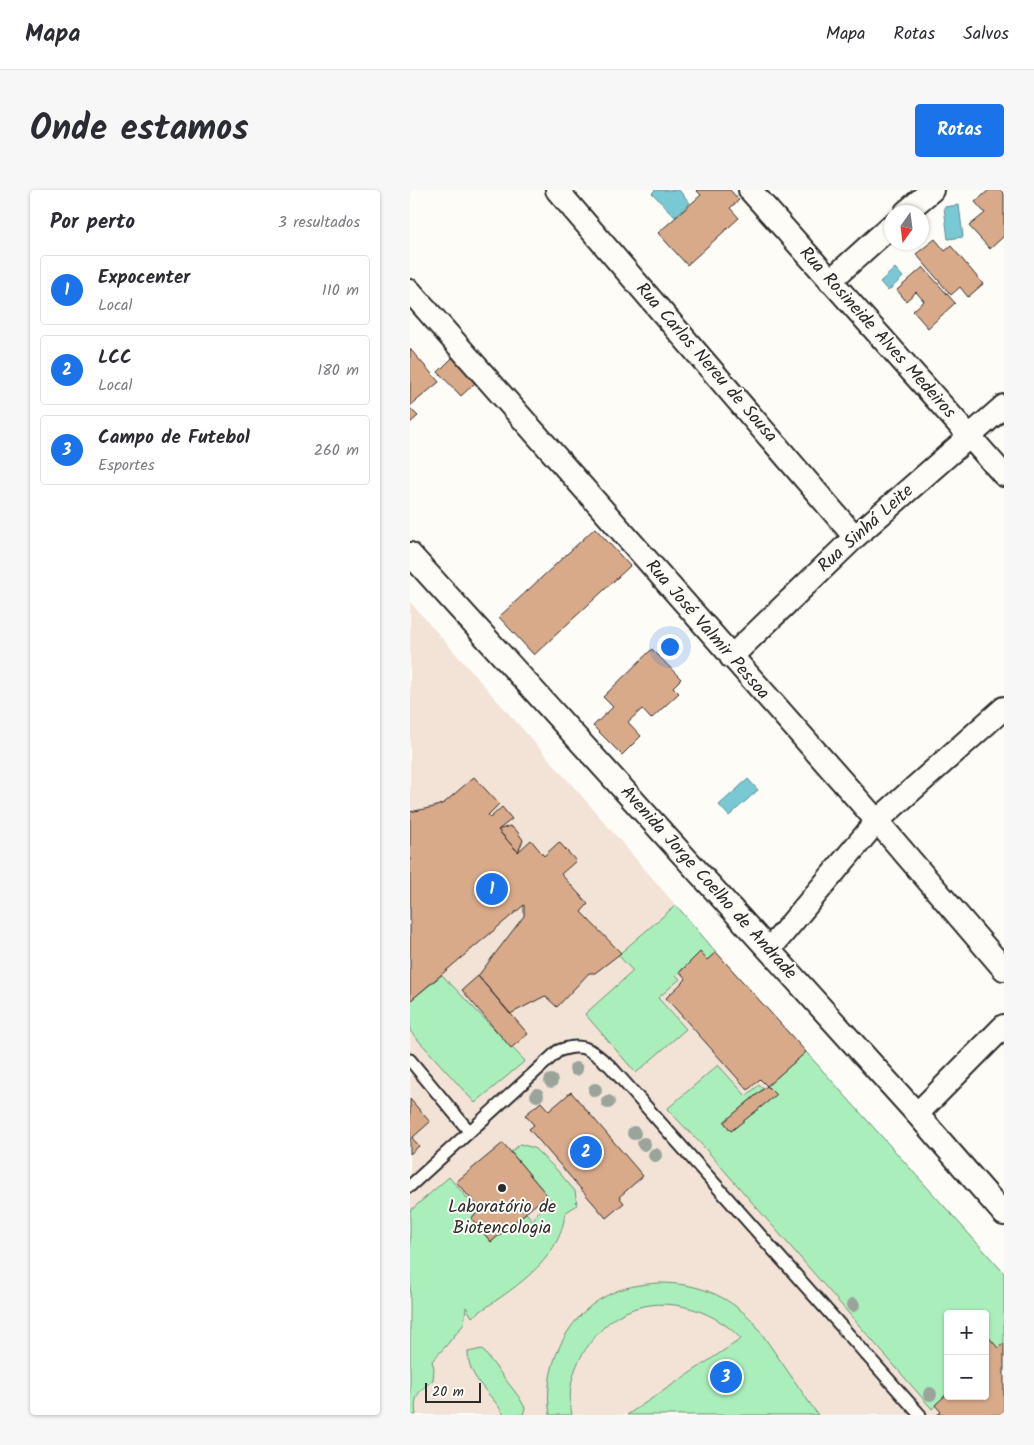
<!DOCTYPE html>
<html lang="pt">
<meta charset="utf-8">
<style>
body{margin:0;font-family:Kalam,sans-serif;background:#f7f7f7;color:#2b2b33}
.controls{position:absolute;right:15px;bottom:15px;display:grid;overflow:hidden;border-radius:5px;box-shadow:0 1px 4px #0004}
.controls button{width:45px;height:45px;display:grid;place-items:center;padding:0;border:0;border-bottom:1px solid #e1e1e2;background:#fff;color:#2b2b33;font:25px sans-serif}
.compass{position:absolute;left:474px;top:15px;width:45px;height:45px;border-radius:50%;background:#fff;box-shadow:0 1px 4px #0004;rotate:194deg}
.scale{position:absolute;left:15px;bottom:12px;width:56px;box-sizing:border-box;padding-left:5px;border:2px solid #2b2b2b;border-top:0;font-size:14px;line-height:18px;white-space:nowrap;color:#2b2b2b;-webkit-text-stroke:4px #fdfcf7;paint-order:stroke}
.you{position:absolute;left:259px;top:456px;width:18px;height:18px;margin:-12px;border:4px solid #fff;border-radius:50%;background:#1a73e8;box-shadow:0 0 0 8px #1a73e833}
.badge{display:grid;place-items:center;width:32px;height:32px;border-radius:50%;background:#1a73e8;color:#fff;font-size:16px;font-weight:700}
.pin{position:absolute;translate:-50% -50%;border:2px solid #fff;box-shadow:0 1px 5px #0006}
.list{margin:0;padding:0;list-style:none}
h2{display:flex;justify-content:space-between;align-items:center;height:65px;margin:0;padding:0 20px;font-size:21px}
h2 small{font-size:16px;font-weight:400;color:#7c7c81}
.list li{display:grid;grid-template-columns:32px 1fr auto;gap:15px;align-items:center;box-sizing:border-box;height:70px;margin:0 10px 10px;padding:0 10px;border:1px solid #e1e1e2;border-radius:5px}
.list b{display:block;font-size:19px;white-space:nowrap}
.list p{margin:0;font-size:16px;white-space:nowrap;color:#7c7c81}
.list em{font-size:16px;font-style:normal;color:#7c7c81}
.map{position:relative;flex:none;width:594px;height:1225px;overflow:hidden;border-radius:5px}
header{display:flex;align-items:center;gap:30px;box-sizing:border-box;height:70px;padding:0 25px;background:#fff;border-bottom:1px solid #e1e1e2}
header strong{font-size:24px}
nav{display:flex;gap:28px;margin-inline-start:auto;font-size:18px}
.intro{display:flex;align-items:center;justify-content:space-between;box-sizing:border-box;height:120px;padding:0 30px}
h1{margin:0;font-size:35px}
.button{padding:12px 22px;border-radius:5px;background:#1a73e8;color:#fff;font-size:18px;font-weight:700}
main{display:flex;gap:30px;padding:0 30px}
aside{flex:1;background:#fff;border-radius:5px;box-shadow:0 1px 4px #0004}
.map>svg:first-child{display:block}
.built{fill:#f2e3d6;fill-rule:evenodd}
.green{fill:#aaefbb;stroke:#6a8d73}
.water{fill:#79c9d4;stroke:#5a8a90}
.building{fill:#d9aa8a;stroke:#2b2b2b}
.lines{fill:none;stroke-linecap:round;stroke-linejoin:round}
.lane-casing{stroke:#2b2b2b;stroke-width:15}
.street-casing{stroke:#2b2b2b;stroke-width:26}
.lane{stroke:#fdfcf7;stroke-width:11}
.street{stroke:#fdfcf7;stroke-width:22}
.tree{fill:#9ba49b}
.poi-dot{fill:#2b2b2b;stroke:#fdfcf7;stroke-width:2}
.labels{text-anchor:middle;dominant-baseline:central;stroke-width:4;stroke-linejoin:round;paint-order:stroke}
.street-label{font-size:18px;fill:#2b2b2b;stroke:#fdfcf7}
.poi-label{font-size:18px;fill:#2b2b2b;stroke:#fdfcf7}
</style>
<header>
<strong>Mapa</strong>
<nav><a>Mapa</a><a>Rotas</a><a>Salvos</a></nav>
</header>
<div class="intro"><h1>Onde estamos</h1><a class="button">Rotas</a></div>
<main>
<aside>
<h2>Por perto<small>3 resultados</small></h2>
<ul class="list">
<li><span class="badge">1</span><div><b>Expocenter</b><p>Local</p></div><em>110 m</em></li>
<li><span class="badge">2</span><div><b>LCC</b><p>Local</p></div><em>180 m</em></li>
<li><span class="badge">3</span><div><b>Campo de Futebol</b><p>Esportes</p></div><em>260 m</em></li>
</ul>
</aside>
<div class="map">
<svg width="594" height="1225" viewBox="0 0 594 1225">
<rect width="100%" height="100%" fill="#fdfcf7"/>
<filter id="ink" filterUnits="userSpaceOnUse"><feTurbulence type="fractalNoise" baseFrequency=".02" numOctaves="2"/><feDisplacementMap in="SourceGraphic" scale="10" xChannelSelector="R" yChannelSelector="G"/><feConvolveMatrix kernelMatrix="1 2 1 2 8 2 1 2 1" color-interpolation-filters="sRGB"/></filter>
<g filter="url(#ink)">
<path class="built" d="M0 412 170 604 306 762 594 1083V1225H0ZM538 1124H575V1206H538Z"/>
<path class="green" d="M266 715 306 762 297 770 290 763 266 785 270 789 248 808 276 839 226 883 175 824 223 781 208 765Z
M32 785 115 871 65 913 0 841V811Z
M396 862 594 1083V1153L588 1158 575 1145V1124H538V1203L522 1219 293 956 257 919 308 875 336 906 349 895 353 899 314 932 321 941 366 905 357 896Z
M110 954 124 958 146 979 165 1001 167 1015 155 1023C151 1072 99 1101 62 1127L56 1117 54 1134 35 1157 22 1171 24 1178 23 1190C9 1201 3 1206 6 1225H0V1021L39 987 69 1022 61 1028 81 1052 116 1023 125 1033 124 1026 138 1014 140 1009 101 962Z
M249 1093C287 1093 315 1104 343 1131L408 1225H217L331 1149C302 1117 248 1102 208 1126 196 1133 186 1145 178 1156 163 1176 157 1200 162 1225H140C132 1180 155 1127 196 1106 212 1097 231 1094 249 1093Z
M72 1159 109 1207 115 1218 113 1225H94C82 1203 58 1190 58 1162Z"/>
<path class="water" d="M245 0H269L280 13 265 27 242 3Z
M549 15 553 47 538 49 534 17Z
M485 78 493 87 478 101 470 92Z
M338 589 348 600 319 626 309 615Z"/>
<path class="building" d="M286 0H320L329 10 320 18 329 28 277 75 248 43 291 5Z
M579 0H591L594 3V46L580 59 559 36 575 23 565 12Z
M525 49 535 61 541 56 573 94 558 107 550 97 541 105 506 64Z
M513 77 545 113 518 138 503 121 514 111 506 102 496 111 487 100Z
M0 159 29 192 0 216Z
M43 167 66 192 51 206 28 182Z
M0 218 8 226 0 233Z
M185 338 220 376 124 465 89 427Z
M242 459 271 489 263 497 269 503 241 529 232 519 218 532 231 546 212 565 183 536 203 517 193 507Z
M64 587 89 614 78 625 80 628 92 617 102 629 88 640 108 662 121 650 134 666 149 652 166 671 151 684 178 714 171 722 211 763 185 783H179L147 817 135 806 100 824 68 786 114 726V715L0 811V622L24 617 34 613Z
M100 636 106 640 113 650 108 662 88 640Z
M290 762 297 770 306 762 396 862 357 896 350 889 338 900 256 808 276 789 270 782Z
M68 786 118 844 101 858 52 800Z
M357 896 366 905 321 941 314 932Z
M161 902 233 986 209 1007 214 1013 196 1028 119 939 124 935 115 925 131 912 139 921Z
M0 909 20 932 2 948 9 956 0 964Z
M93 953 137 1005 81 1052 61 1028 71 1020 46 992Z
M576 1144 588 1158 594 1153V1225H527L531 1222 525 1215 538 1203V1206H575Z"/>
<g class="lines">
<g class="lane-casing">
<path id="lane" d="M0 870 59 941
M0 996 148 861C173 851 181 860 200 876L510 1225"/>
</g>
<g class="street-casing">
<path id="street" d="M147 0 445 347
M340 0 594 285
M496 22 522 0
M420 91 482 35
M0 101 467 631 594 779
M0 364 359 760 507 924 594 1024
M321 467 445 347 594 216
M359 760 467 631 594 518
M507 924 594 836"/>
</g>
<use href="#lane" class="lane"/>
<use href="#street" class="street"/>
</g>
<g class="tree">
<circle cx="166" cy="879" r="7"/>
<circle cx="141" cy="891" r="7"/>
<circle cx="185" cy="900" r="7"/>
<circle cx="127" cy="905" r="7"/>
<circle cx="198" cy="912" r="7"/>
<circle cx="224" cy="943" r="7"/>
<circle cx="234" cy="954" r="7"/>
<circle cx="245" cy="965" r="7"/>
<circle cx="443" cy="1115" r="7"/>
<circle cx="520" cy="1204" r="7"/>
</g>
</g>
<circle class="poi-dot" cx="92" cy="998" r="5"/>
<g class="labels">
<g class="street-label">
<text transform="translate(467 143) rotate(48)">Rua Rosineide Alves Medeiros</text>
<text transform="translate(296 173) rotate(49)">Rua Carlos Nereu de Sousa</text>
<text transform="translate(456 339) rotate(-42)">Rua Sinhá Leite</text>
<text transform="translate(297 440) rotate(49)">Rua José Valmir Pessoa</text>
<text transform="translate(298 693) rotate(48)">Avenida Jorge Coelho de Andrade</text>
</g>
<g class="poi-label">
<text x="92" y="1017">Laboratório de<tspan x="92" dy="21">Biotencologia</tspan></text>
</g>
</g>
</svg>
<div class="controls">
<button>+</button>
<button>−</button>
</div>
<svg class="compass" viewBox="-18 -18 36 36"><path d="M0-13l5 13h-10z" fill="#e53935"/><path d="M0 13l5-13h-10z" fill="#7c7c81"/></svg>
<div class="scale">20 m</div>
<div class="you"></div>
<div class="pin badge" style="left:82px;top:699px">1</div>
<div class="pin badge" style="left:176px;top:962px">2</div>
<div class="pin badge" style="left:316px;top:1187px">3</div>
</div>
</main>
